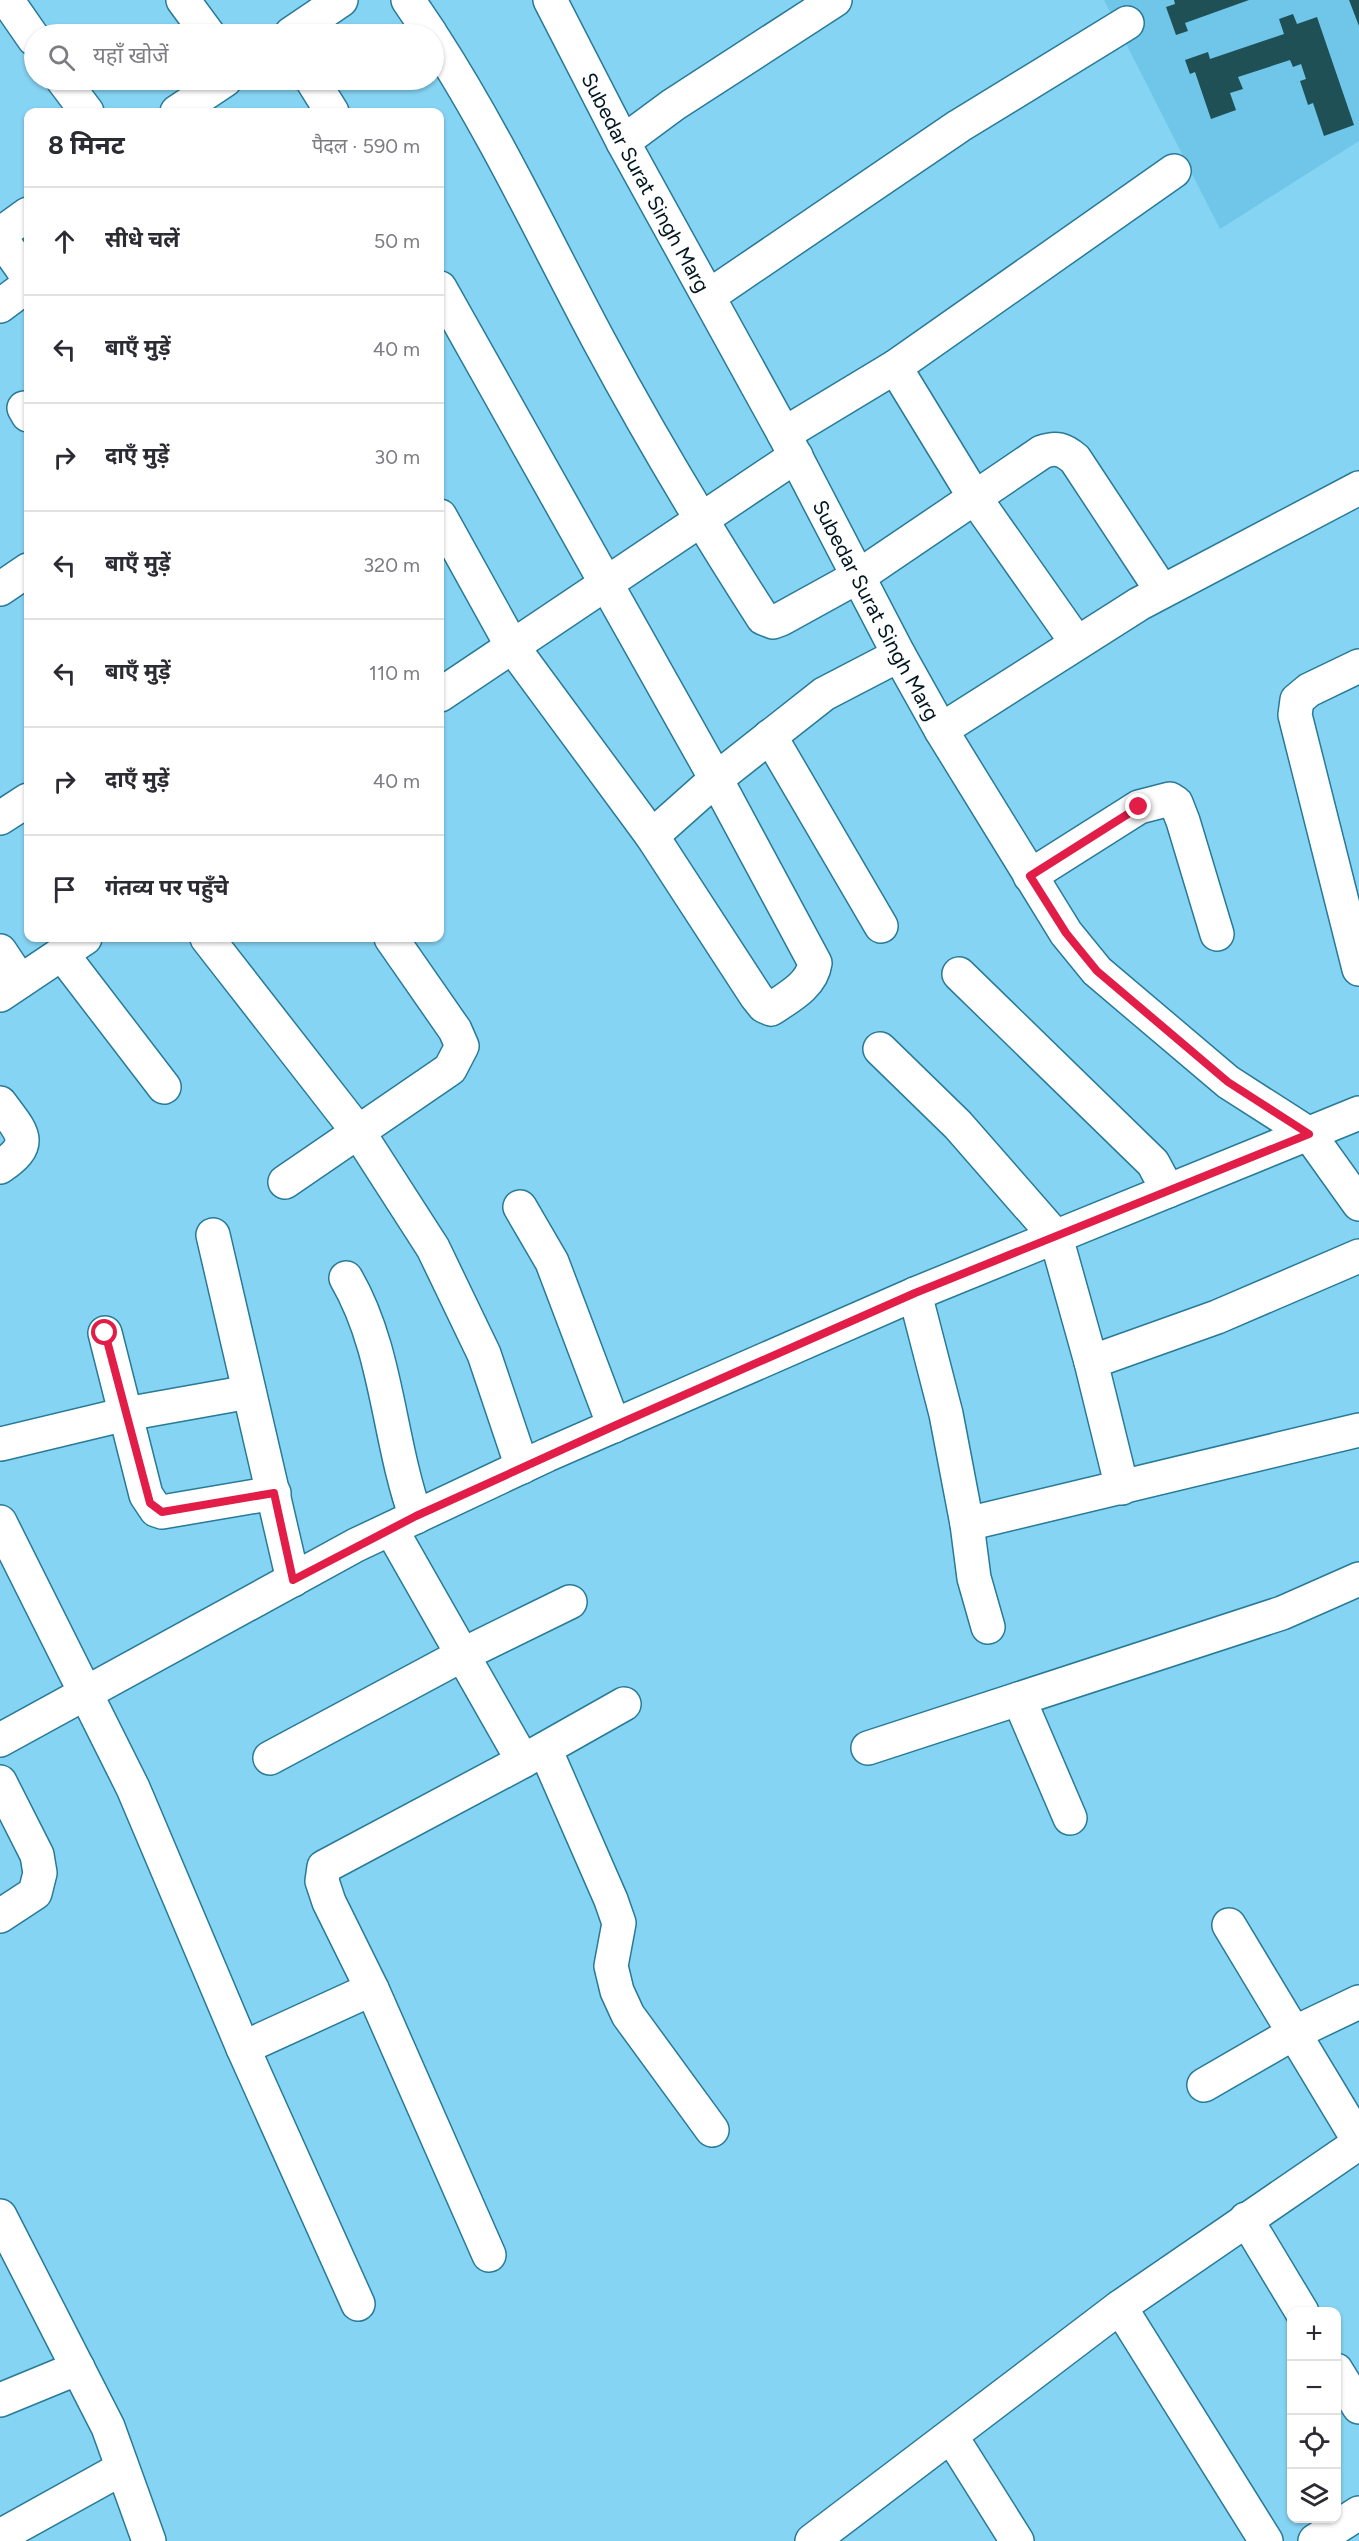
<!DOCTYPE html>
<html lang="hi">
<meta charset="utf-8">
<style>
body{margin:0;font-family:Figtree,"Noto Sans Devanagari",sans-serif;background:#f2f2f3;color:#2b2b33}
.controls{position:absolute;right:18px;bottom:18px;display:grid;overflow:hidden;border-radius:12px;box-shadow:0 2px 4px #0004}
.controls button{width:54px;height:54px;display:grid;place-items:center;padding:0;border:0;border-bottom:2px solid #e1e1e2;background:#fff;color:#2b2b33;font:30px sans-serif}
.stop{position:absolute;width:18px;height:18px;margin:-14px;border:4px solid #e11d48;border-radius:50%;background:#fff}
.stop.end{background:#e11d48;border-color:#fff;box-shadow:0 2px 6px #0008}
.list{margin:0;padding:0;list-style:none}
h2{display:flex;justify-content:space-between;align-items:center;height:78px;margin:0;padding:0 24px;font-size:26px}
h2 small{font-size:20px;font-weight:400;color:#7c7c81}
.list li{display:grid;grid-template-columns:39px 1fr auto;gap:18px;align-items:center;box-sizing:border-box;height:108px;padding:0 24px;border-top:2px solid #e1e1e2}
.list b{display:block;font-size:22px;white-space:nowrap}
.list em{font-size:20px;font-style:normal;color:#7c7c81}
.icon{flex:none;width:33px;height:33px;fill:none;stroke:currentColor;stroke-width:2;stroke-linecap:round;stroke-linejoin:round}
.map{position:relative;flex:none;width:1359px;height:2541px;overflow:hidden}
.search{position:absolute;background:#fff;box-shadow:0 2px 4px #0004;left:24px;top:24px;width:420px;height:66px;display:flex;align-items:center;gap:15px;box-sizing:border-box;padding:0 21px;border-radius:33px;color:#7c7c81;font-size:22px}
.panel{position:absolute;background:#fff;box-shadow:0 2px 4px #0004;left:24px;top:108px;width:420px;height:834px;border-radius:12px}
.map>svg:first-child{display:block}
.built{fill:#6fc6e9}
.building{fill:#1f5056}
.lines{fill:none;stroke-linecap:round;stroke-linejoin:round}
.minor-casing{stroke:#287a97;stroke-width:36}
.minor{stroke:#fff;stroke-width:33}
.route{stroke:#e11d48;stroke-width:8}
.labels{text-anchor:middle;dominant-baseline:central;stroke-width:6;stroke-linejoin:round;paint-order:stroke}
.street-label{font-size:21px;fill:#001720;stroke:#86d4f4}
</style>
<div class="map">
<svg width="1359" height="2541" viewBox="0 0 1359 2541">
<rect width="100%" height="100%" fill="#86d4f4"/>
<path class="built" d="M1104 0H1359V141L1220 229Z"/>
<path class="building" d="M1174 0H1249L1185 23 1188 31 1176 35 1166 7 1175 4Z
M1349 0H1359V26Z
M1293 14 1297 24 1317 17 1354 125 1324 136 1313 103 1308 105 1300 81 1306 79 1301 64 1293 67 1290 60 1238 77 1243 89 1230 93 1236 110 1211 119 1195 72 1190 74 1185 60 1208 52 1210 59 1284 34 1279 19Z"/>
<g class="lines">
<g class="minor-casing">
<g id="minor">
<path d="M7 0 34 39"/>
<path d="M183 0 208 34"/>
<path d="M408 0 431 34"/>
<path id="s1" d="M550 0 623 142 784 434 899 655 941 730 1066 933 1097 971 1228 1082 1309 1134 1359 1204"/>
<path d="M291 34 341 0"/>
<path d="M434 39C496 135 545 240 599 341 650 436 705 528 763 618L773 622 781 619 859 576 1042 452C1056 447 1063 449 1075 459L1162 591"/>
<path d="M63 80 87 112"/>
<path d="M312 80 332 112"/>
<path d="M177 112 225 80"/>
<path d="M623 142 673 105 835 0"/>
<path d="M0 234 28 214"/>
<path d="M0 237 28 277"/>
<path d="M440 288 716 779 815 963C812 985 789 997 771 1009L764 1006 756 996 652 836 512 646 440 516"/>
<path d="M709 296 959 126 1127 23"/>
<path d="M0 306 28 285"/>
<path d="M895 367 975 498 1077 643"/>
<path d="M24 408 28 415"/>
<path d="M784 434 895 367 1174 171"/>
<path d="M0 589 28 570"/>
<path d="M1359 666 1309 690 1297 700 1295 715 1359 969"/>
<path d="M440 695 796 456"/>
<path d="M941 730 1139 604 1359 488"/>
<path d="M770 736 881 926"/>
<path d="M0 818 28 800"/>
<path d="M652 836 716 779 824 694 899 655"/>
<path d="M1030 876 1139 807 1170 799 1176 803 1183 821 1217 934"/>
<path d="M207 938 359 1133 433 1248 484 1354 522 1467"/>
<path d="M0 951 20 981"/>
<path d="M62 954 164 1087"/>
<path d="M959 974 1153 1163 1168 1191"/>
<path d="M0 995 85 938"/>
<path d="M880 1049 958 1125 1056 1237 1091 1362 1122 1488"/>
<path d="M0 1103C22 1133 36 1143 0 1167"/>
<path d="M285 1182 450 1069 462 1046 455 1030 391 938"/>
<path d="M520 1207 552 1262 614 1426"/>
<path d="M213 1235 293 1580"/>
<path d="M346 1278C388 1350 388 1439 416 1517"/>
<path d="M915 1294 946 1414 967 1524 974 1578 988 1627"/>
<path d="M105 1333 146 1495 156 1510 162 1512 274 1493"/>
<path d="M1091 1362 1217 1317 1359 1256"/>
<path d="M1 1444 126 1414 249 1392"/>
<path d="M0 1522 133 1788 243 2048 358 2304"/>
<path d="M967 1524 1359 1430"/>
<path d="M391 1529 523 1761"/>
<path d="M1019 1699 1070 1818"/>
<path d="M0 1740 356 1545 547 1455 915 1294 1359 1113"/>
<path d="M868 1748 1282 1613 1359 1579"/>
<path d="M545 1749 611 1900 619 1923 611 1966 617 1991 628 2015 712 2130"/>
<path d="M270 1758 464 1654 570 1602"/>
<path d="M0 1782 37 1855 40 1873 35 1893 0 1916"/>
<path d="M1229 1925 1359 2141"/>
<path d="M243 2048 372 1989"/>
<path d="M1204 2085 1294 2033 1359 2002"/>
<path d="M0 2216 108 2427 149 2541"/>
<path d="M1246 2219 1302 2312"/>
<path d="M489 2255 372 1989 329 1902 322 1881 324 1867 523 1761 624 1704"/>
<path d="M1120 2307 1266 2541"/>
<path d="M1336 2370 1359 2407"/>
<path d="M0 2400 78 2368"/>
<path d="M951 2436 1017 2541"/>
<path d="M0 2536 121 2469"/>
<path d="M812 2541 1120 2307 1359 2143"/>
<path d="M1315 2541 1359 2513"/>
</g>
</g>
<use href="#minor" class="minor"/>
</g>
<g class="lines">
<path class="route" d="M105 1333 150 1503 162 1512 274 1493 293 1580 416 1516 614 1426 915 1293 1309 1134 1228 1082 1097 971 1066 933 1030 876 1139 807"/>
</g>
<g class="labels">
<g class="street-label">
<text stroke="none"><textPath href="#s1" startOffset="206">Subedar Surat Singh Marg</textPath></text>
<text stroke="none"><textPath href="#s1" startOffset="692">Subedar Surat Singh Marg</textPath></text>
</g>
</g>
</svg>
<div class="controls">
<button>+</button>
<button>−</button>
<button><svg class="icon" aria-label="locate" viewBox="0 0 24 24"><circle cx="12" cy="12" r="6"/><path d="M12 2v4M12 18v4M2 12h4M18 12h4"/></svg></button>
<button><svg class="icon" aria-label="layers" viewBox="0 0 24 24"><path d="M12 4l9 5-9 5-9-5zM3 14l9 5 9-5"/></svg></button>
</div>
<div class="stop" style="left:105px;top:1333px"></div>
<div class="stop end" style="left:1139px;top:807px"></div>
<div class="search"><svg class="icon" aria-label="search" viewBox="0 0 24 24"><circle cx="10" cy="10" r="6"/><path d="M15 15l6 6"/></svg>यहाँ खोजें</div>
<section class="panel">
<h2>8 मिनट<small>पैदल · 590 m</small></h2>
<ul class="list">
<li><svg class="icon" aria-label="ahead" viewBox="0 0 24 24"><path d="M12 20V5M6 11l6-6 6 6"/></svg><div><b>सीधे चलें</b></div><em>50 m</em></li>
<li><svg class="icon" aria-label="left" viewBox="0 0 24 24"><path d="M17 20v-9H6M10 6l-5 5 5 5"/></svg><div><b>बाएँ मुड़ें</b></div><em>40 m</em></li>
<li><svg class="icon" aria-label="right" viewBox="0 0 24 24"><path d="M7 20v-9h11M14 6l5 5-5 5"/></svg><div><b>दाएँ मुड़ें</b></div><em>30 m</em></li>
<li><svg class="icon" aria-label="left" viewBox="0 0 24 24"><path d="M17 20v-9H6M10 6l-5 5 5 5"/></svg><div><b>बाएँ मुड़ें</b></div><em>320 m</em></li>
<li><svg class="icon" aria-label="left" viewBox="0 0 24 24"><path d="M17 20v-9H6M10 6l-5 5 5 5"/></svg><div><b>बाएँ मुड़ें</b></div><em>110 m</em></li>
<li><svg class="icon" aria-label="right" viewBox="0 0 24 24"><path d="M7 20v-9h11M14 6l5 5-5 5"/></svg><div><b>दाएँ मुड़ें</b></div><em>40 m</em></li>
<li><svg class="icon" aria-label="arrive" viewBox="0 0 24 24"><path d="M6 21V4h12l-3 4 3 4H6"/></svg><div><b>गंतव्य पर पहुँचे</b></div></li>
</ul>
</section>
</div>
